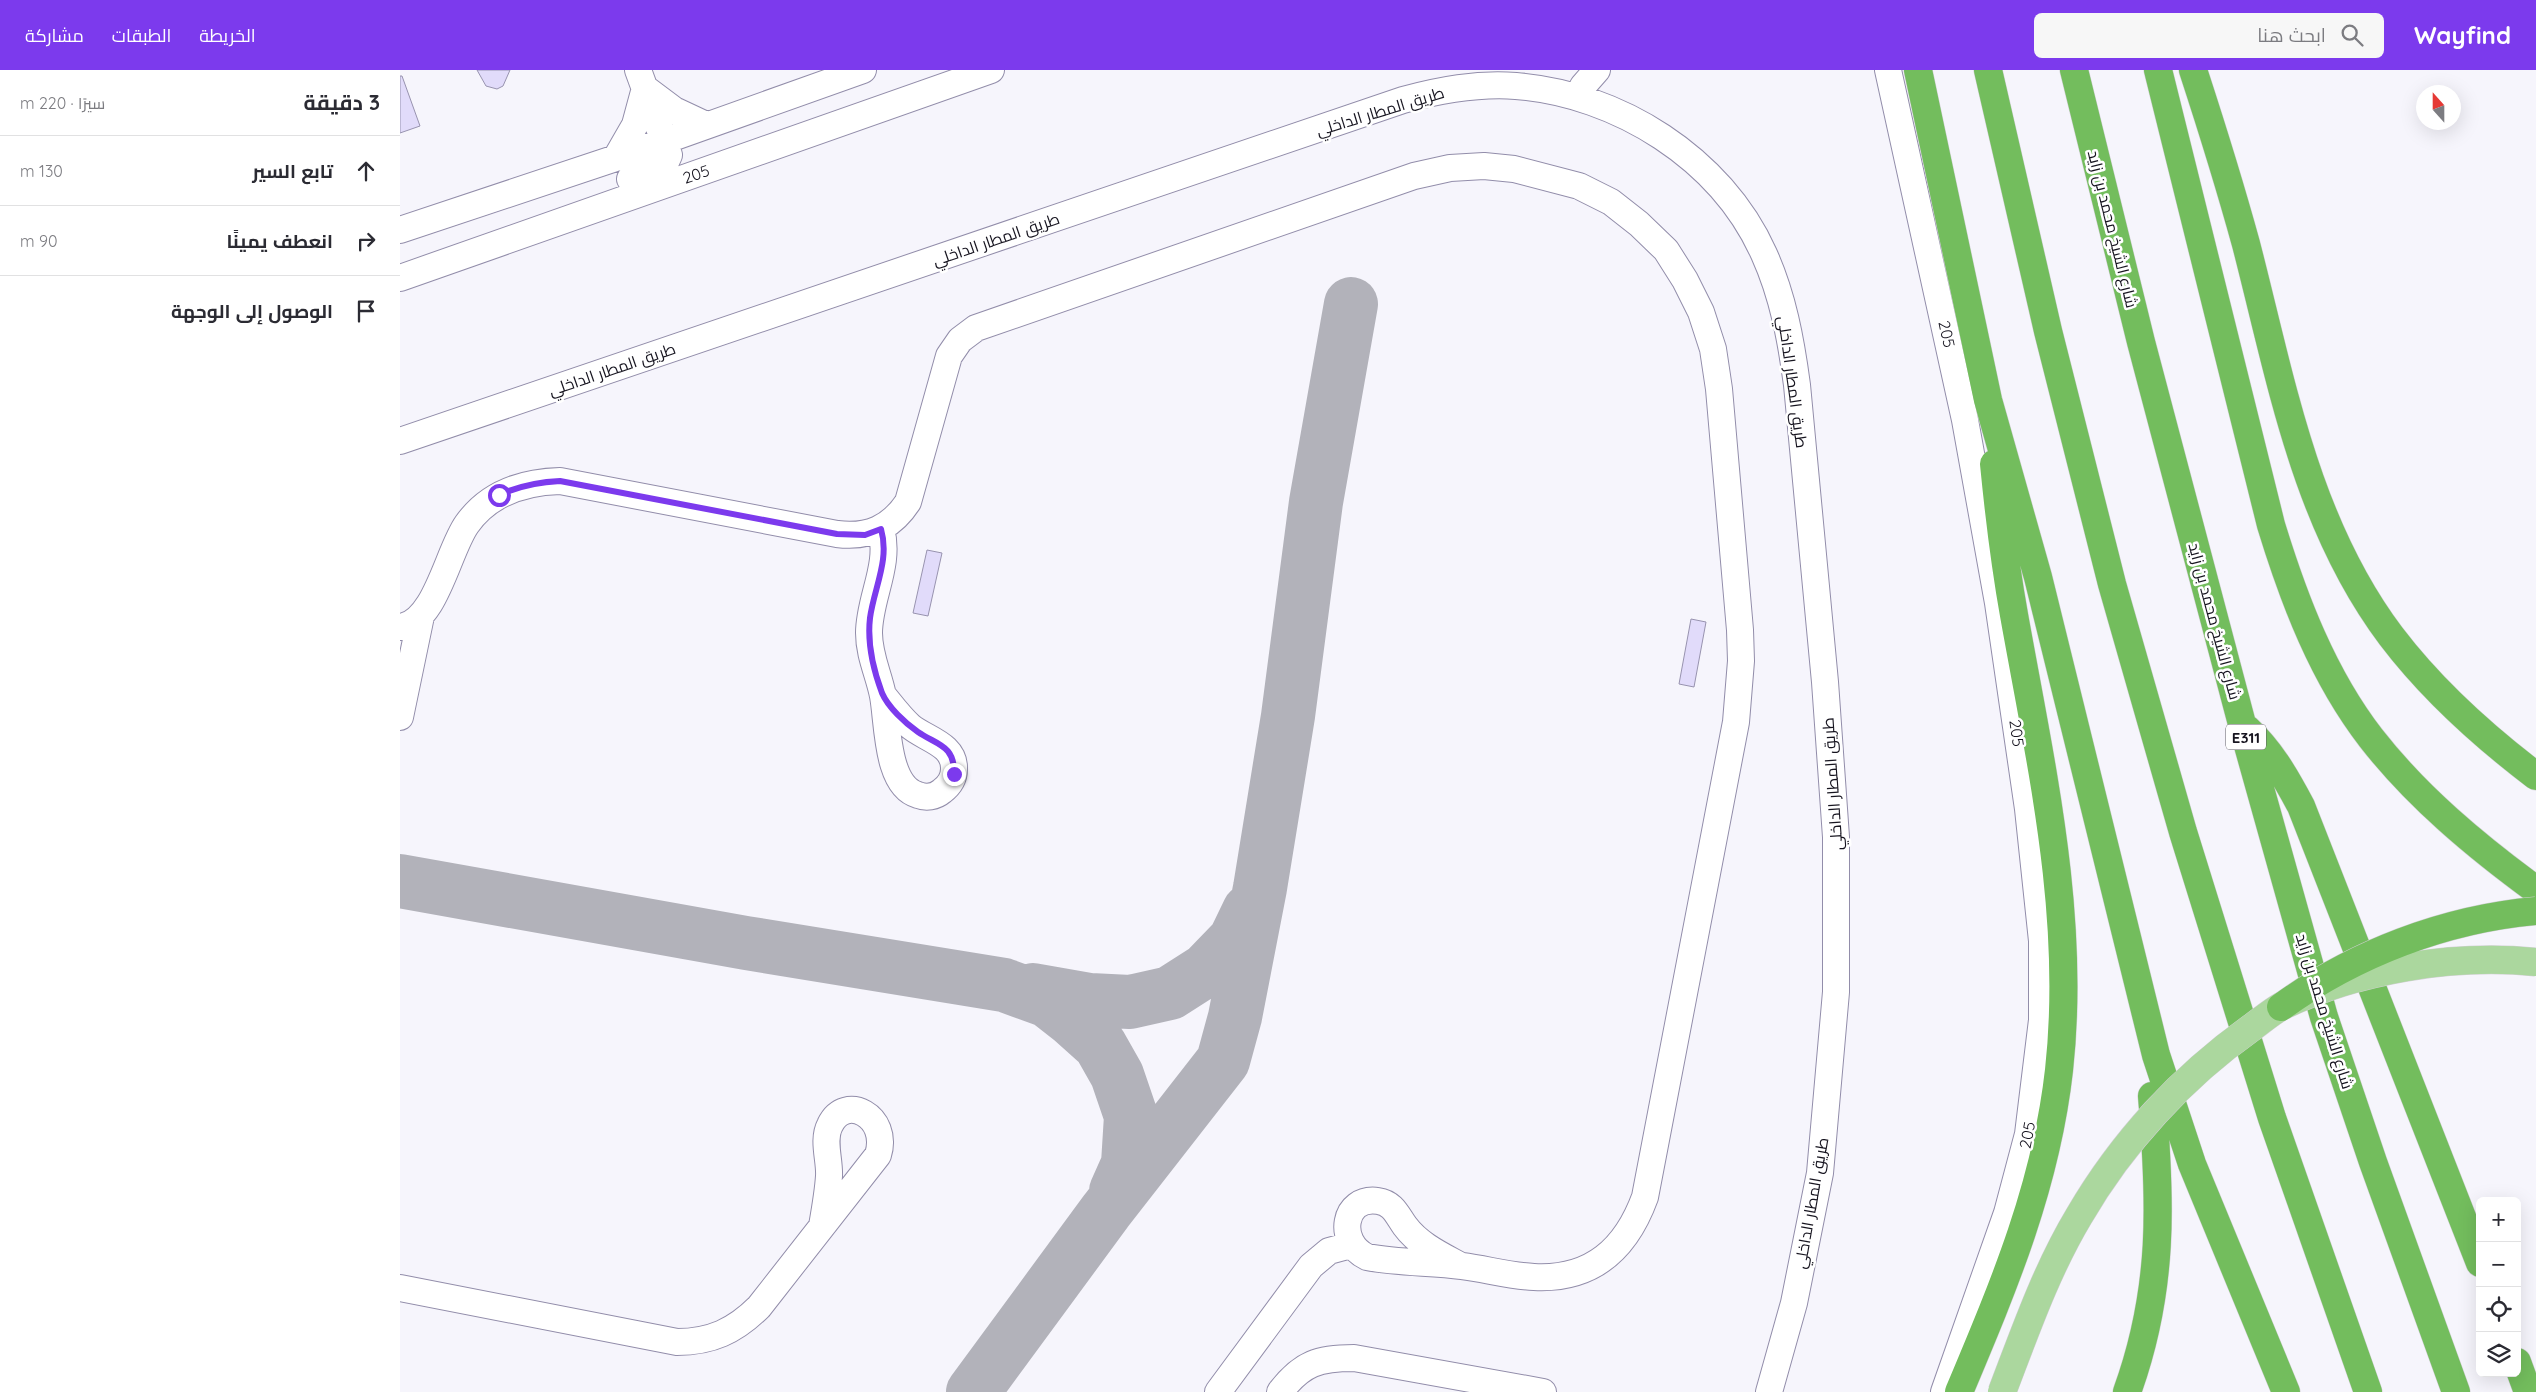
<!DOCTYPE html>
<html lang="ar">
<meta charset="utf-8">
<style>
body{margin:0;font-family:Quicksand,Cairo,sans-serif;background:#f7f7f7;color:#2b2b33;direction:rtl}
.controls{position:absolute;right:15px;bottom:15px;display:grid;overflow:hidden;border-radius:8px;box-shadow:0 5px 20px #0002}
.controls button{width:45px;height:45px;display:grid;place-items:center;padding:0;border:0;border-bottom:1px solid #e1e1e2;background:#fff;color:#2b2b33;font:25px sans-serif}
.compass{position:absolute;left:2016px;top:15px;width:45px;height:45px;border-radius:50%;background:#fff;box-shadow:0 5px 20px #0002;rotate:339deg}
.stop{position:absolute;width:15px;height:15px;margin:-11px;border:4px solid #7c3aed;border-radius:50%;background:#fff}
.stop.end{background:#7c3aed;border-color:#fff;box-shadow:0 1px 5px #0008}
.list{margin:0;padding:0;list-style:none}
h2{display:flex;justify-content:space-between;align-items:center;height:65px;margin:0;padding:0 20px;font-size:21px}
h2 small{font-size:16px;font-weight:400;color:#7c7c81}
.list li{display:grid;grid-template-columns:32px 1fr auto;gap:15px;align-items:center;box-sizing:border-box;height:70px;padding:0 20px;border-top:1px solid #e1e1e2}
.list b{display:block;font-size:19px;white-space:nowrap}
.list em{font-size:16px;font-style:normal;color:#7c7c81}
.icon{flex:none;width:28px;height:28px;fill:none;stroke:currentColor;stroke-width:2;stroke-linecap:round;stroke-linejoin:round}
.map{position:relative;flex:none;width:2136px;height:1322px;overflow:hidden;direction:ltr}
header{display:flex;align-items:center;gap:30px;box-sizing:border-box;height:70px;padding:0 25px;background:#7c3aed;color:#fff}
header strong{font-size:24px}
nav{display:flex;gap:28px;margin-inline-start:auto;font-size:18px}
.search{width:350px;height:45px;background:#f7f7f7;display:flex;align-items:center;gap:12px;box-sizing:border-box;padding:0 18px;border-radius:8px;color:#7c7c81;font-size:19px}
main{display:flex}
aside{flex:1;background:#fff}
.map>svg:first-child{display:block}
.lines{fill:none;stroke-linecap:round;stroke-linejoin:round}
.taxiway{stroke:#b2b2ba;stroke-width:54}
.building{fill:#e1dbfa;stroke:#9893af}
.minor-casing{stroke:#928daa;stroke-width:28}
.highway-casing{stroke:#d0d0d2;stroke-width:29}
.minor{stroke:#fff;stroke-width:26}
.highway{stroke:#73bd5d;stroke-width:28}
.major-bridge-casing{stroke:#d0d0d2;stroke-width:29;stroke-linecap:butt}
.highway-bridge-casing{stroke:#d0d0d2;stroke-width:29;stroke-linecap:butt}
.major-bridge{stroke:#abd79e;stroke-width:28}
.highway-bridge{stroke:#73bd5d;stroke-width:28}
.route{stroke:#7c3aed;stroke-width:6}
.labels{text-anchor:middle;dominant-baseline:central;stroke-width:5;stroke-linejoin:round;paint-order:stroke}
.shield{fill:#fff;stroke:#5c5a62;stroke-width:1}
.shield-label{font-size:15px;font-weight:bold;fill:#16141f}
.street-label{font-size:16px;fill:#16141f;stroke:#fff}
</style>
<header>
<strong>Wayfind</strong>
<div class="search"><svg class="icon" aria-label="search" viewBox="0 0 24 24"><circle cx="10" cy="10" r="6"/><path d="M15 15l6 6"/></svg>ابحث هنا</div>
<nav><a>الخريطة</a><a>الطبقات</a><a>مشاركة</a></nav>
</header>
<main>
<div class="map">
<svg width="2136" height="1322" viewBox="0 0 2136 1322">
<rect width="100%" height="100%" fill="#f6f5fc"/>
<g class="lines">
<path class="taxiway" d="M0 811 346 873 604 915 648 931 671 949 700 975 717 1005 731 1046 728 1094 716 1121
M633 920 690 930 730 932 770 923 806 900 835 870 849 841
M573 1322 706 1141 823 991 835 947 860 818 888 646 916 432 951 234"/>
</g>
<path class="building" d="M77 0H110L103 16 97 19 86 16Z
M0 6H2L20 56 0 63Z
M527 480 542 483 528 546 513 543Z
M1291 549 1306 552 1294 617 1279 614Z"/>
<g class="lines">
<g class="minor-casing">
<path id="minor" d="M1488 0 1565 350 1598 533 1628 739 1642 871V950L1628 1064 1607 1143 1544 1322
M246 19 274 40 306 55
M1178 27 1183 16 1197 0
M216 88 235 55 245 18
M230 109 264 96 269 85 238 0
M0 160 216 88 463 0
M0 208 591 0
M0 371 1003 30C1040 20 1077 13 1116 16 1218 24 1321 88 1364 184 1383 226 1391 270 1397 315L1425 612 1436 767V922L1420 1103 1394 1233 1369 1322
M481 459C491 495 469 528 469 563 469 586 479 605 483 626 488 653 486 716 518 725 526 728 535 727 542 721 550 715 554 708 554 699 555 674 525 669 510 656 500 647 492 636 483 625
M0 557C36 553 48 480 67 454 89 423 124 412 160 411L437 464C468 468 491 458 508 432L549 286 560 270 576 258 1014 106 1050 98 1084 96 1114 99 1179 116 1211 132 1239 154 1266 180 1285 210 1301 242 1313 279 1319 319 1340 560 1341 591 1336 652 1245 1127C1226 1179 1192 1210 1134 1207 1110 1206 1086 1199 1062 1196 1031 1192 998 1193 967 1187 936 1172 943 1126 978 1131 993 1133 997 1145 1005 1156 1019 1175 1041 1185 1061 1196
M0 647 21 546
M0 1218 277 1272C311 1272 335 1261 359 1237L478 1085C490 1046 445 1023 430 1055 422 1070 430 1090 429 1106 428 1122 425 1139 422 1156
M818 1322 911 1196 929 1181 951 1175
M880 1322C902 1293 919 1288 954 1288L1143 1322"/>
</g>
<g class="highway-casing">
<path id="highway" d="M1518 0 1588 330 1638 507 1756 985 1792 1094 1886 1322
M1588 0 1648 261 1712 514 1783 762 1872 1048 1968 1322
M1674 0 1741 272 1842 654 1924 947 1973 1092 2056 1322
M1758 0 1871 455C1894 530 1923 606 1971 668 2017 727 2076 776 2136 820
M1793 0C1812 58 1830 116 1846 174 1881 309 1905 452 1991 566 2032 620 2082 665 2136 706
M1847 659C1871 681 1886 708 1901 736L2080 1193
M2117 1292 2128 1322
M1559 1322C1604 1215 1646 1116 1659 1000 1676 846 1641 696 1614 545 1605 495 1599 445 1594 394
M1727 1322C1764 1220 1761 1132 1752 1026"/>
</g>
<use href="#minor" class="minor"/>
<use href="#highway" class="highway"/>
<g class="major-bridge-casing">
<path id="major-bridge" d="M1602 1322C1625 1262 1646 1201 1679 1146 1722 1072 1782 1007 1851 958 1861 951 1871 942 1882 936 1958 899 2053 884 2136 892"/>
</g>
<g class="highway-bridge-casing">
<path id="highway-bridge" d="M1881 937C1954 884 2045 849 2136 841"/>
</g>
<use href="#major-bridge" class="major-bridge"/>
<use href="#highway-bridge" class="highway-bridge"/>
</g>
<g class="lines">
<path class="route" d="M99 425C119 416 138 412 160 411L437 464 465 465 481 459C490 490 474 518 470 548 467 574 473 599 482 623 488 637 505 653 518 662 537 675 555 675 554 704"/>
</g>
<g class="labels">
<rect class="shield" x="1826" y="654.5" width="40" height="25" rx="4"/>
<g class="shield-label">
<text x="1846" y="667">E311</text>
</g>
<g class="street-label">
<text transform="translate(980 41) rotate(-17)">طريق المطار الداخلي</text>
<text transform="translate(296 104) rotate(-19)">205</text>
<text transform="translate(1713 159) rotate(76)">شارع الشيخ محمد بن زايد</text>
<text transform="translate(596 169) rotate(-19)">طريق المطار الداخلي</text>
<text transform="translate(1547 264) rotate(78)">205</text>
<text transform="translate(212 299) rotate(-19)">طريق المطار الداخلي</text>
<text transform="translate(1393 312) rotate(82)">طريق المطار الداخلي</text>
<text transform="translate(1815 551) rotate(75)">شارع الشيخ محمد بن زايد</text>
<text transform="translate(1617 663) rotate(82)">205</text>
<text transform="translate(1432 714) rotate(-94)">طريق المطار الداخلي</text>
<text transform="translate(1925 941) rotate(73)">شارع الشيخ محمد بن زايد</text>
<text transform="translate(1627 1065) rotate(-79)">205</text>
<text transform="translate(1411 1133) rotate(-80)">طريق المطار الداخلي</text>
</g>
</g>
</svg>
<div class="controls">
<button>+</button>
<button>−</button>
<button><svg class="icon" aria-label="locate" viewBox="0 0 24 24"><circle cx="12" cy="12" r="6"/><path d="M12 2v4M12 18v4M2 12h4M18 12h4"/></svg></button>
<button><svg class="icon" aria-label="layers" viewBox="0 0 24 24"><path d="M12 4l9 5-9 5-9-5zM3 14l9 5 9-5"/></svg></button>
</div>
<svg class="compass" viewBox="-18 -18 36 36"><path d="M0-13l5 13h-10z" fill="#e53935"/><path d="M0 13l5-13h-10z" fill="#7c7c81"/></svg>
<div class="stop" style="left:99px;top:425px"></div>
<div class="stop end" style="left:554px;top:704px"></div>
</div>
<aside>
<h2>3 دقيقة<small>سيرًا · 220 m</small></h2>
<ul class="list">
<li><svg class="icon" aria-label="ahead" viewBox="0 0 24 24"><path d="M12 20V5M6 11l6-6 6 6"/></svg><div><b>تابع السير</b></div><em>130 m</em></li>
<li><svg class="icon" aria-label="right" viewBox="0 0 24 24"><path d="M7 20v-9h11M14 6l5 5-5 5"/></svg><div><b>انعطف يمينًا</b></div><em>90 m</em></li>
<li><svg class="icon" aria-label="arrive" viewBox="0 0 24 24"><path d="M6 21V4h12l-3 4 3 4H6"/></svg><div><b>الوصول إلى الوجهة</b></div></li>
</ul>
</aside>
</main>
